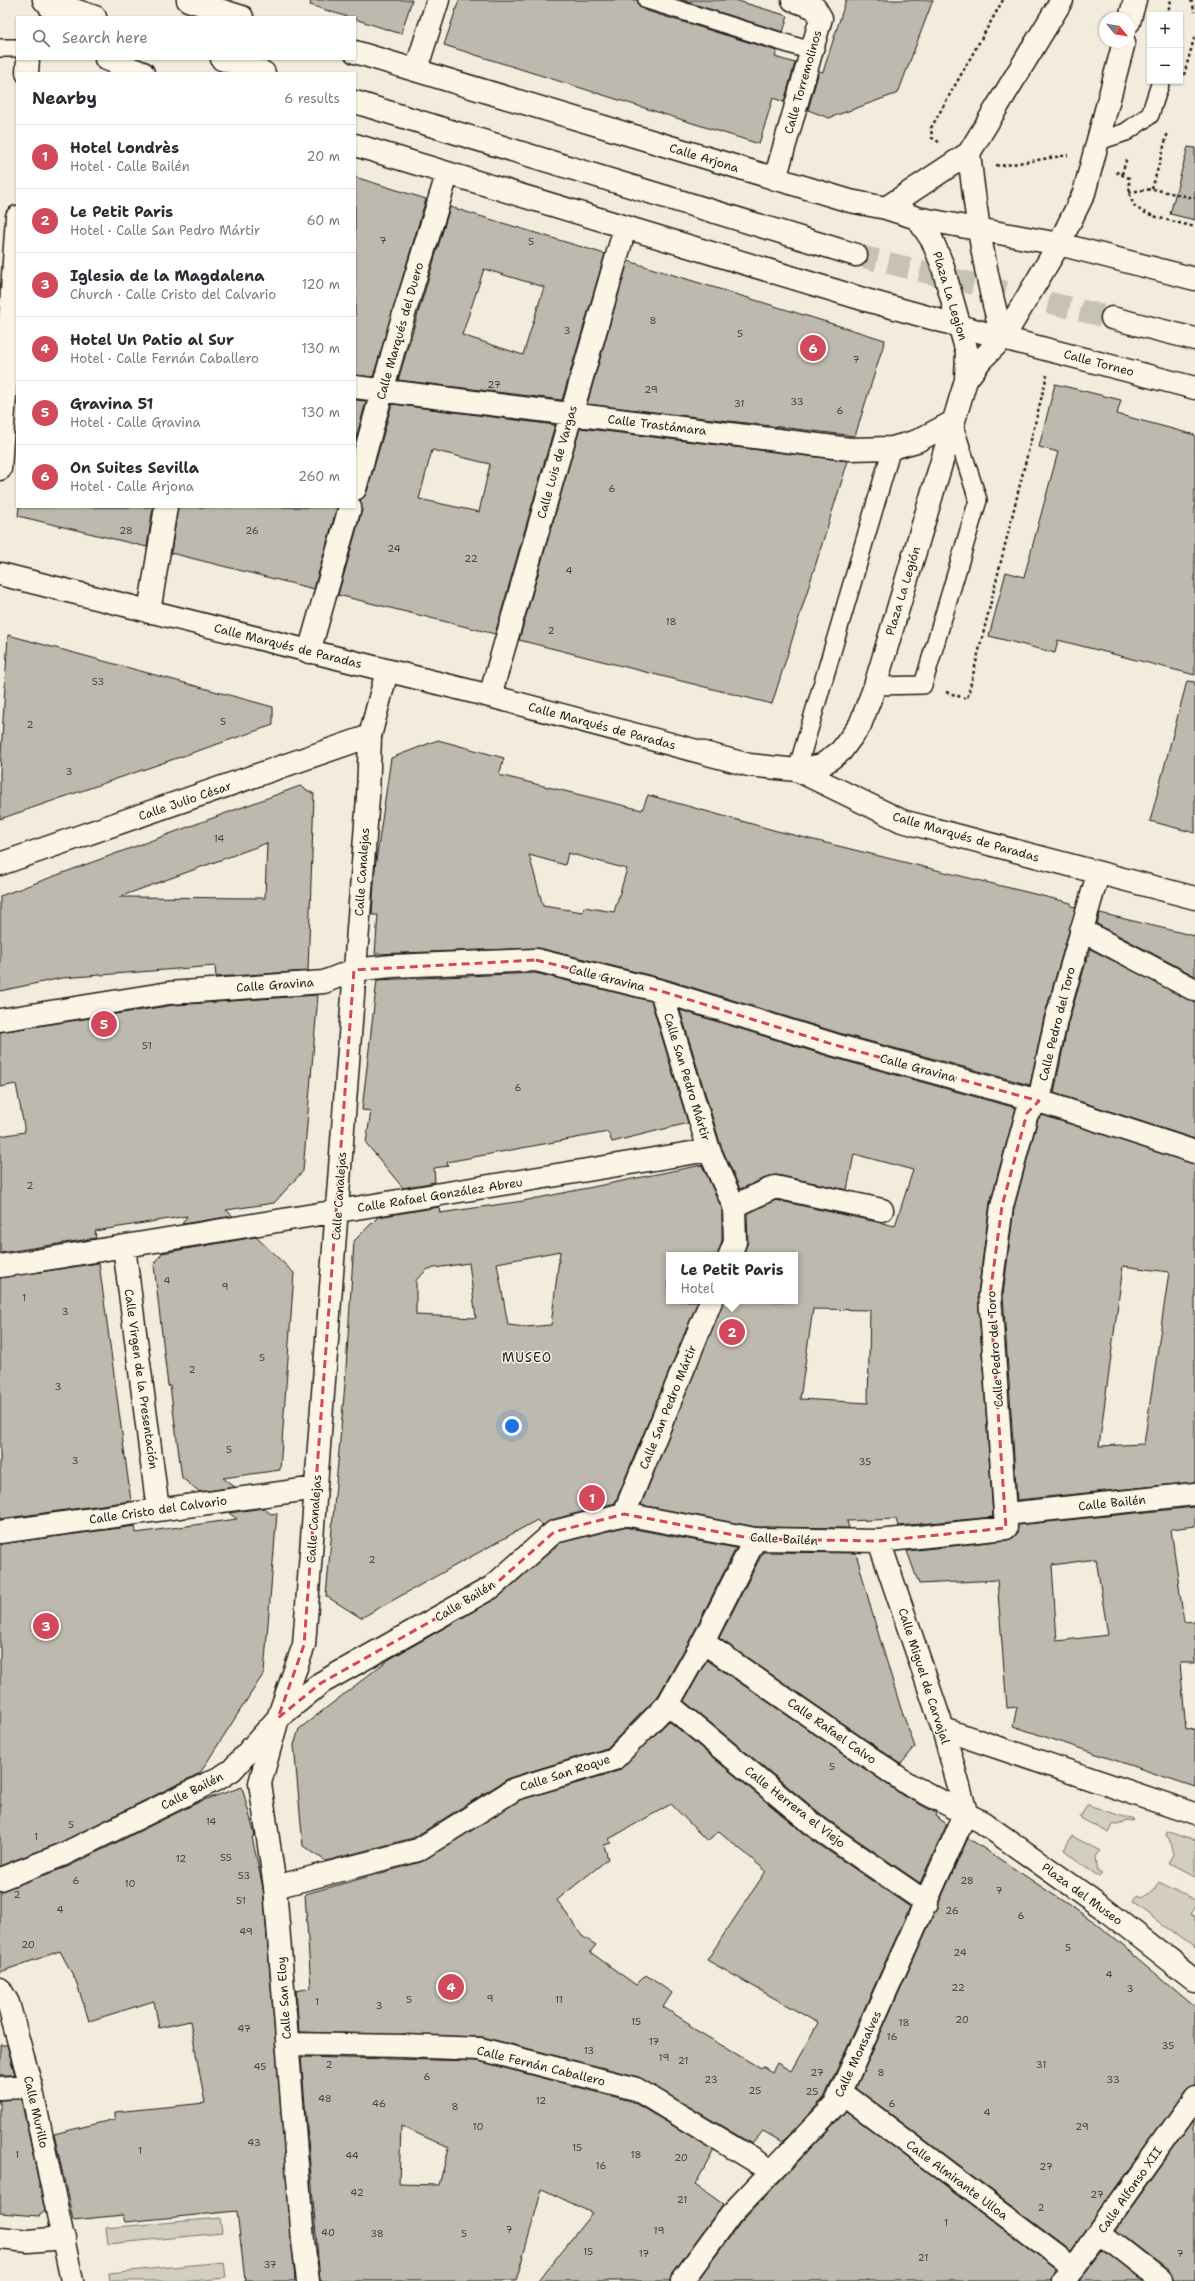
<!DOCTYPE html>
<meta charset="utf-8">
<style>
body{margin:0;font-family:"Shantell Sans",sans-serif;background:#f7f7f7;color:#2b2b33}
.controls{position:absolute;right:12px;top:12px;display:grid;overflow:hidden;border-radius:0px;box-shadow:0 1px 3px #0004}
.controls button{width:36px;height:36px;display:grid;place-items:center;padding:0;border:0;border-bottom:1px solid #e1e1e2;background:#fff;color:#2b2b33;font:20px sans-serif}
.compass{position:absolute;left:1099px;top:12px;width:36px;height:36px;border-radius:50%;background:#fff;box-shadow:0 1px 3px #0004;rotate:120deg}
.you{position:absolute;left:512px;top:1426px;width:14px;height:14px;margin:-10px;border:3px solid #fff;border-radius:50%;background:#1a73e8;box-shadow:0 0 0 6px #1a73e833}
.badge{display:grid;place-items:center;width:26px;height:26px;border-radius:50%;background:#d1495b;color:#fff;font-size:13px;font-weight:700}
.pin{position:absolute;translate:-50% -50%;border:2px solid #fff;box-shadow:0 1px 4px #0006}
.popup{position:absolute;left:666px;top:1252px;width:132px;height:52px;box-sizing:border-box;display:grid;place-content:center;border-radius:0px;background:#fff;filter:drop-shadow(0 1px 3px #0005);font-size:13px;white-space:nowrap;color:#7c7c81}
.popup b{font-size:15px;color:#2b2b33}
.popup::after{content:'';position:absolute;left:50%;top:100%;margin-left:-8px;border:8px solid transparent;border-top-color:#fff}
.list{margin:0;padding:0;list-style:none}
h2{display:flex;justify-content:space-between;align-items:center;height:52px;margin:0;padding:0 16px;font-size:17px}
h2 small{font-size:13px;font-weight:400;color:#7c7c81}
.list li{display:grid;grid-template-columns:26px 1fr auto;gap:12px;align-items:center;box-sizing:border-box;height:64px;padding:0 16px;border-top:1px solid #e1e1e2}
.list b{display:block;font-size:15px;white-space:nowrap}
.list p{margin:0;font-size:13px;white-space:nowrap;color:#7c7c81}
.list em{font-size:13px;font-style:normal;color:#7c7c81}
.icon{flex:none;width:22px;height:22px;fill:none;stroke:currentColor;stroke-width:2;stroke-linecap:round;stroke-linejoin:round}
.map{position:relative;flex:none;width:1195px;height:2281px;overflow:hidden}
.search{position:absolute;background:#fff;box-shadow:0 1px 3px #0004;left:16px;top:16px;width:340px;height:44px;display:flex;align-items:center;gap:10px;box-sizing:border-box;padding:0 14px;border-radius:0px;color:#7c7c81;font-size:15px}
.panel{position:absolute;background:#fff;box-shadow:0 1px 3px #0004;left:16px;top:72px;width:340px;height:436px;border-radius:0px}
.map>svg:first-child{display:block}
.green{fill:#d3cec1;stroke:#78756e}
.building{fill:#beb9ae;stroke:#1c1c1c;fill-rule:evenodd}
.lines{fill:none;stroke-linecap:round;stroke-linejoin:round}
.primary-tunnel{stroke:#c8c2b6;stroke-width:22;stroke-dasharray:22 11;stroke-linecap:butt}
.service-casing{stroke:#1c1c1c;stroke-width:20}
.pedestrian-casing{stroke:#1c1c1c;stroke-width:25}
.minor-casing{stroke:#1c1c1c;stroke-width:25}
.tertiary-casing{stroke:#1c1c1c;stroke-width:25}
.secondary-casing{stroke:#1c1c1c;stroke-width:25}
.primary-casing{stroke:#1c1c1c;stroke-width:25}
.path{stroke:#1c1c1c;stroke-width:2.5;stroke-dasharray:3 3;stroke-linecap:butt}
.service{stroke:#fcf5e5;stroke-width:17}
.pedestrian{stroke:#fcf5e5;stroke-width:22}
.minor{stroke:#fcf5e5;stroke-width:22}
.tertiary{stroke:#fcf5e5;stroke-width:22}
.secondary{stroke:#fcf5e5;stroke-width:22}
.primary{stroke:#fcf5e5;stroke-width:22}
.marked{fill:none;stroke:#d1495b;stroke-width:3;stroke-dasharray:8 5;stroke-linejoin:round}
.labels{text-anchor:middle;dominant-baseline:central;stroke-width:3;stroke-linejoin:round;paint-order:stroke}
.number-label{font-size:10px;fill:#444340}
.street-label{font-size:12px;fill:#1c1c1c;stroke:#fcf5e5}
.neighbourhood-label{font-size:13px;letter-spacing:1px;fill:#1c1c1c;stroke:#fcf5e5}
</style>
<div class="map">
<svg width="1195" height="2281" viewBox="0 0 1195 2281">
<rect width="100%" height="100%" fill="#f3ecdd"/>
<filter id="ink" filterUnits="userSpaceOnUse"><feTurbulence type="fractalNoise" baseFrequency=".025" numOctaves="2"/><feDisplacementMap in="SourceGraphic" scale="8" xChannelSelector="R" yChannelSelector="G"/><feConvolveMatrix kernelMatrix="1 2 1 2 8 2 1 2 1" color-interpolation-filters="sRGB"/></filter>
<g filter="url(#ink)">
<path class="green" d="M1087 1805H1088L1134 1820 1132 1822 1128 1821 1113 1825 1109 1833 1080 1818Z
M1167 1831 1195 1841V1877L1168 1863 1173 1854 1169 1838 1166 1836Z
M1072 1836 1100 1851 1096 1857 1098 1872 1102 1874 1099 1877 1064 1850Z
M1159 1882 1195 1900V1908L1191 1914 1195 1916V1949L1132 1902 1137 1896 1141 1898 1154 1891Z
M220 2218 222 2233 108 2244 106 2228Z
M224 2262 226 2278 192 2281H110L109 2273Z"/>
<path class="building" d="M311 0H412L401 34 355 19V17H348L310 5Z
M459 0H637L639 6 644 10 777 51 775 57 795 63 784 102 773 98 759 144 444 45Z
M681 0H735L788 16 783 32Z
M846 0H933L898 93 829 118 808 110 819 71 823 72Z
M1188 147 1195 148V220L1170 214Z
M355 177 426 199 373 377 355 375Z
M450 207 605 254 562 400 398 380ZM484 269 544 287 523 355 462 335Z
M628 261 885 340 855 436 587 404Z
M1055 384 1121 400 1117 414 1195 435V675L1058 640 1055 653 989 636 1006 572 1024 577 1058 452 1039 447Z
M355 400 366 401 355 442Z
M392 404 555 425 495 634 338 595 362 510 360 500 367 492ZM432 450 490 464 479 512 419 499Z
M580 428 848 461 772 704 519 640Z
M19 507H153L147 547 18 516Z
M178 507H337L314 589 171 553Z
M8 635 273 707V725L0 819V772Z
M1187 681 1195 682V833L1150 821Z
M438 740 504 758 499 775 642 810 648 795 777 831 1071 903V906L1076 907 1044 1017 1030 1085 839 1033 665 979 539 948 375 954 378 915H372L375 868 391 758ZM568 853 627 869 614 912 584 907 583 912 543 906 529 855 565 865Z
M300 786 314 794 308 971 216 977 215 966 62 978 0 991V896ZM267 843 265 898 119 897Z
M1100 913 1195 936V976L1097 924Z
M1090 949 1195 1002V1139L1054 1093 1068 1023Z
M535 973 651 1001 688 1123 612 1142 608 1132 447 1162 448 1166 434 1168 435 1182 403 1188 366 1143 371 1111 362 1110 377 980Z
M318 995 303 1171 274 1203 226 1210 233 1216 182 1224 187 1216 95 1231 96 1238 0 1253V1136L25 1132 16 1084 0 1087V1032L174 1005Z
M680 1010 831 1057 1016 1108 990 1203 978 1293 993 1517 898 1526 896 1519 847 1521 849 1528 756 1527 641 1505 723 1301H795V1255H743L748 1242 747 1214 776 1200 895 1226 913 1170 854 1154 847 1190 777 1175 770 1176 740 1189 721 1146ZM813 1309 870 1310 868 1403 800 1399Z
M1042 1115 1195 1164V1482L1017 1500 1003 1295 1014 1208 1038 1119ZM1123 1266 1169 1272 1144 1444 1099 1446Z
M702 1165 722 1209V1240L718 1255H669V1301H698L615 1503 551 1520 542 1526 537 1520 361 1618 326 1596 345 1384 354 1241 378 1217 439 1207 440 1213 523 1201ZM560 1251 551 1325 526 1327 508 1325 497 1263ZM469 1263 476 1318 416 1315V1280L428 1269Z
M256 1237 294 1273 280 1470 223 1478 235 1487 200 1492 182 1478 170 1386H168L154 1265 162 1253Z
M99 1263 131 1501 0 1519V1278Z
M1195 1507V1526L1171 1529 1184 1622 1195 1621V1663H1180L1186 1730 1195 1729V1787L1013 1726 1017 1707 1007 1708 997 1580 919 1584 907 1551 1007 1540 1017 1534 1018 1525ZM1096 1559 1108 1635 1057 1641 1052 1565Z
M263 1508 271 1514 277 1513 264 1673 200 1773 57 1844 0 1866V1544L135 1526 136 1533 237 1519 229 1513Z
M624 1527 736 1548 692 1636 658 1696 607 1748 509 1778 413 1838 326 1861 303 1846 294 1745 299 1729 388 1660 500 1596 560 1543Z
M763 1552 856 1553 873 1616 901 1709 915 1747 901 1764 719 1638Z
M707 1660 901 1794 936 1813 935 1816 947 1824 920 1883 827 1819 684 1701Z
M669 1721 811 1839 910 1907 824 2098 782 2142 763 2131 752 2144 639 2077 483 2037 299 2032 296 1989V1991L311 1988 305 1894 421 1862 520 1800 618 1771ZM671 1804 707 1841 719 1831 766 1871 707 1960 818 2023 791 2071 777 2063 772 2072 762 2066 760 2068 689 2026 690 2024 663 2007 672 1993 646 1975 636 1985 590 1952 596 1945 582 1936 557 1900 608 1859 604 1845 611 1843 609 1839Z
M242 1787 254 1832 255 1836 252 1837 263 1888 295 2281H245L237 2211 125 2222 123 2215 73 2220 54 2134 115 2119V2112L205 2103 190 2021 159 2028 154 2001 89 2021 76 1981 60 1951 0 1972V1891L67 1867 201 1801Z
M968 1838 1096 1923 1195 2007V2086L1185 2091 1071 2250 856 2088Z
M0 2045H7L15 2075H0Z
M301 2057 478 2061 631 2101 714 2150 695 2185 723 2204 672 2274 670 2281H538L592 2213 542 2189 516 2281H320ZM401 2126 449 2148 439 2185 399 2184Z
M21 2099 45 2211 39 2216 0 2213V2100Z
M846 2111 1056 2270 1052 2281H697L741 2222Z
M1195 2119V2281H1173L1169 2271 1116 2230Z
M1102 2250 1141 2281H1079Z"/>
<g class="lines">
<path class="primary-tunnel" d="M856 255 1112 318"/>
<g class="service-casing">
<path id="service" d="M647 0 811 51
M0 48H17
M1099 141 1126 132 1150 115 1161 81
M875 686 923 685 978 500 953 422
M797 770 892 448"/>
</g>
<g class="pedestrian-casing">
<path id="pedestrian" d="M0 1266 34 1261
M703 1642 755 1539
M943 1729 1195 1814
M275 1887 303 2241 308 2281
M287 2044 404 2046
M0 2088 31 2086
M0 2238 28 2241 64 2238"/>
</g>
<g class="minor-casing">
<path id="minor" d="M48 1 54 17
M106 59 143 73
M416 70 438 0
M27 73 28 59
M355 145 866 300 1003 338
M775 179 821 18 815 8 793 0
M355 387 850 449 892 448 917 441 953 422
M0 469 17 217
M355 489 400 327 447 175
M149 612 166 507
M309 652 350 507
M490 696 625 228
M0 864 370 736 368 797 304 1645 278 1718 260 1783 275 1887 418 1850 515 1789 614 1759 668 1704 703 1642 908 1784 982 1822 1103 1908 1195 1980
M1081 930 1195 990
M661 991 709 1150 734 1206 735 1242 730 1255
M0 1020 169 993 324 982 354 970 392 966 536 960 661 991 835 1045 1039 1101 1195 1152
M734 1206 775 1187 882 1210
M124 1247 158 1510
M34 1261 709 1150
M624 1514 711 1301
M1006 1514 1195 1494
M0 1532 316 1488
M879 1541 943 1729 966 1812
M668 1704 819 1829 927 1903
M0 1879 62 1855 221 1777 232 1770 278 1718 321 1683 492 1587 554 1532 624 1514 755 1539 879 1541 1006 1528 990 1295 1002 1206 1027 1113 1039 1101 1056 1020 1098 874
M0 1989 8 2003 31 2086 72 2281
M404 2046 480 2049 636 2089 772 2171
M841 2092 1074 2268
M1100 2233 1161 2281
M682 2281 731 2214 835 2105 966 1812
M1064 2281 1195 2098"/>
</g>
<g class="tertiary-casing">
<path id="tertiary" d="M370 736 387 671"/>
</g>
<g class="secondary-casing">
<path id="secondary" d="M797 770 902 821 1195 898"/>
</g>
<g class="primary-casing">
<path id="primary" d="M44 0 95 17
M188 0 242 17
M1129 22 1135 0
M355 52 850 201 886 208 917 218 1059 244 1195 279
M222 59 264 73
M355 102 856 255
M969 153C976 216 985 278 1003 338
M886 208 969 153 1062 0
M1112 318 1195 339
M1003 338 1195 388
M966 380 981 360 1003 338 1059 244 1084 193 1124 42
M0 574 490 696 749 765 797 770 822 765 841 751 860 725 875 686 966 380 967 352 942 264 932 240 917 218"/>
</g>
<path class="path" d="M1191 0 1195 12
M1167 15 1171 0
M1184 75 1195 35
M939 142 932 138 931 128 1003 0
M996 165 1000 166 1068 155
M1116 172 1129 178C1129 187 1129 196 1134 205 1142 216 1181 223 1195 227
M1122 174 1127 157
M1152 189 1168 132
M1129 192 1152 189 1195 198
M946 692 967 699 1047 375
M241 2247H242"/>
<use href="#service" class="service"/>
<use href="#pedestrian" class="pedestrian"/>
<use href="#minor" class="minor"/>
<use href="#tertiary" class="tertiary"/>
<use href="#secondary" class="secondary"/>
<use href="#primary" class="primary"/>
</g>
</g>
<path class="marked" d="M536 960 661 991 835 1045 1039 1101 1027 1113 1002 1206 990 1295 1006 1528 879 1541 755 1539 624 1514 554 1532 492 1587 321 1683 278 1718 304 1645 354 970Z"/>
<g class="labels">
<g class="number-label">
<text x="383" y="240">7</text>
<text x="531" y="241">5</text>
<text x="653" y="320">8</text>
<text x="567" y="330">3</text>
<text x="740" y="333">5</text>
<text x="856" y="359">7</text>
<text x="494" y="384">27</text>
<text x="651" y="389">29</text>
<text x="797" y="401">33</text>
<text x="739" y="403">31</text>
<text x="840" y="410">6</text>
<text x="612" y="488">6</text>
<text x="126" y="530">28</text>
<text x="252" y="530">26</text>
<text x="394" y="548">24</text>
<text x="471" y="558">22</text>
<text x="569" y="570">4</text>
<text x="671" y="621">18</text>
<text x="551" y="630">2</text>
<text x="98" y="681">53</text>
<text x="223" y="721">5</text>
<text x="30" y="724">2</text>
<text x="69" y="771">3</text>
<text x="219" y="838">14</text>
<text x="147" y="1045">51</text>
<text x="518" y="1087">6</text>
<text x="30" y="1185">2</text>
<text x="167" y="1280">4</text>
<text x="225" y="1286">9</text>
<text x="24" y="1297">1</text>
<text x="65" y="1311">3</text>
<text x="262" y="1357">5</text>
<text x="192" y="1369">2</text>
<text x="58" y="1386">3</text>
<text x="229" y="1449">5</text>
<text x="75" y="1460">3</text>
<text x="865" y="1461">35</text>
<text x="372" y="1559">2</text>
<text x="832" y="1766">5</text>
<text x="211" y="1821">14</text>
<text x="71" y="1824">5</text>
<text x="36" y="1836">1</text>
<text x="226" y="1857">55</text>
<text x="181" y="1858">12</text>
<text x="244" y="1875">53</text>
<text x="76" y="1880">6</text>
<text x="967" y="1880">28</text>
<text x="130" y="1883">10</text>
<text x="999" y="1890">7</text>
<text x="17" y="1894">2</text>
<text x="241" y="1900">51</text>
<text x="60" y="1909">4</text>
<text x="952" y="1910">26</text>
<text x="1021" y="1915">6</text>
<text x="246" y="1931">49</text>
<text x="28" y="1944">20</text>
<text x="1068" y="1947">5</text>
<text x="960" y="1952">24</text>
<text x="1109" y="1974">4</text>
<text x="958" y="1987">22</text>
<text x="1130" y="1988">3</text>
<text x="490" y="1998">9</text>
<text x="409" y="1999">5</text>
<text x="559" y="1999">11</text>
<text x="317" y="2001">1</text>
<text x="379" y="2005">3</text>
<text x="962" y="2019">20</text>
<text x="636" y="2021">15</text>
<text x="904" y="2022">18</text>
<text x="244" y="2028">47</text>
<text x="892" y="2036">16</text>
<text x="654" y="2041">17</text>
<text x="1168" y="2045">35</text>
<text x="589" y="2050">13</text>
<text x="664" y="2057">19</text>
<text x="683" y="2060">21</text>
<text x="329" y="2064">2</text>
<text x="1041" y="2064">31</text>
<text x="260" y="2066">45</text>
<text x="817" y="2072">27</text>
<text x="881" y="2072">8</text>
<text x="427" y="2076">6</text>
<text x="711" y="2079">23</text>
<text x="1113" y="2079">33</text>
<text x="755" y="2090">25</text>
<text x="812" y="2091">25</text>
<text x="325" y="2098">48</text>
<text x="541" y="2100">12</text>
<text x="379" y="2103">46</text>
<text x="892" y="2103">6</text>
<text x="455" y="2106">8</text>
<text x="987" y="2112">4</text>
<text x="478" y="2126">10</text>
<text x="1082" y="2126">29</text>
<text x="254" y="2142">43</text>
<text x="577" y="2147">15</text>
<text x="140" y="2150">1</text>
<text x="17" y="2154">1</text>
<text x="636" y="2154">18</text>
<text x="352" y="2155">44</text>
<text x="681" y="2157">20</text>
<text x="601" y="2165">16</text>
<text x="1046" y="2166">27</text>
<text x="357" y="2192">42</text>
<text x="1097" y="2194">27</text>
<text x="682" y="2199">21</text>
<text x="1041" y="2207">2</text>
<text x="946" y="2222">1</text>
<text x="509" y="2229">7</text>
<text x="659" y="2230">19</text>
<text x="328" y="2232">40</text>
<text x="377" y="2233">38</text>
<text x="464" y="2233">5</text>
<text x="588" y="2251">15</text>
<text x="644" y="2253">17</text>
<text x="1180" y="2253">7</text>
<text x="923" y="2257">21</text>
<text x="270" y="2264">37</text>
</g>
<g class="street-label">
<text transform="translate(803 82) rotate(-74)">Calle Torremolinos</text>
<text transform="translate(704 158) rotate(17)">Calle Arjona</text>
<text transform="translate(950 296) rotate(73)">Plaza La Legion</text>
<text transform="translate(400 331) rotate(-74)">Calle Marqués del Duero</text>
<text transform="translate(1099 363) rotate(15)">Calle Torneo</text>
<text transform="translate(657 425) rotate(7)">Calle Trastámara</text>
<text transform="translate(557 462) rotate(-74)">Calle Luis de Vargas</text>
<text transform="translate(903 591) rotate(-73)">Plaza La Legión</text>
<text transform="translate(288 646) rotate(14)">Calle Marqués de Paradas</text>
<text transform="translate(602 726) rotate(15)">Calle Marqués de Paradas</text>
<text transform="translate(185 801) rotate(-19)">Calle Julio César</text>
<text transform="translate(966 837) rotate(16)">Calle Marqués de Paradas</text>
<text transform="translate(362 872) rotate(-86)">Calle Canalejas</text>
<text transform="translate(607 978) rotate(14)">Calle Gravina</text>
<text transform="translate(275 985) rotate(-4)">Calle Gravina</text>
<text transform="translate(1057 1024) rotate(-76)">Calle Pedro del Toro</text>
<text transform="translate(918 1068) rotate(15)">Calle Gravina</text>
<text transform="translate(687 1077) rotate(73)">Calle San Pedro Mártir</text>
<text transform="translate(440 1195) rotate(-9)">Calle Rafael González Abreu</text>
<text transform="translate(339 1196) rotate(-86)">Calle Canalejas</text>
<text transform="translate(995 1349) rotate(-94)">Calle Pedro del Toro</text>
<text transform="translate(141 1379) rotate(82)">Calle Virgen de la Presentación</text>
<text transform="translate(668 1407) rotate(-68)">Calle San Pedro Mártir</text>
<text transform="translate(1112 1503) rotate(-6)">Calle Bailén</text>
<text transform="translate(158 1510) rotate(-8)">Calle Cristo del Calvario</text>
<text transform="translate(314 1519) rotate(-86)">Calle Canalejas</text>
<text transform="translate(784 1539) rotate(3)">Calle Bailén</text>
<text transform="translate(465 1601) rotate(-31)">Calle Bailén</text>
<text transform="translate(924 1676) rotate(72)">Calle Miguel de Carvajal</text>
<text transform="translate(832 1731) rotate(35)">Calle Rafael Calvo</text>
<text transform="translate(565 1773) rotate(-18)">Calle San Roque</text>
<text transform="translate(192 1791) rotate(-27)">Calle Bailén</text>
<text transform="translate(795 1807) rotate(38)">Calle Herrera el Viejo</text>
<text transform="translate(1082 1894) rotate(36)">Plaza del Museo</text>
<text transform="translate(284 1998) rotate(-94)">Calle San Eloy</text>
<text transform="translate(858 2054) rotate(-65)">Calle Monsalves</text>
<text transform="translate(541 2066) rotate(14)">Calle Fernán Caballero</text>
<text transform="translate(36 2112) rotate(77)">Calle Murillo</text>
<text transform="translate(957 2180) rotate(37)">Calle Almirante Ulloa</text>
<text transform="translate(1130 2190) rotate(-55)">Calle Alfonso XII</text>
</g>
<g class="neighbourhood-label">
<text x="527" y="1357">MUSEO</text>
</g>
</g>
</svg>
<div class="controls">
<button>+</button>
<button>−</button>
</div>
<svg class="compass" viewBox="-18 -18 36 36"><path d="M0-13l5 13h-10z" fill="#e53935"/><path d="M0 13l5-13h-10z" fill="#7c7c81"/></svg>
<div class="you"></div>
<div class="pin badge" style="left:592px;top:1498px">1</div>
<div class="pin badge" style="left:732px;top:1332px">2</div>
<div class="popup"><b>Le Petit Paris</b>Hotel</div>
<div class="pin badge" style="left:46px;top:1626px">3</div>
<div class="pin badge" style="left:451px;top:1987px">4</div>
<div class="pin badge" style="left:104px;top:1024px">5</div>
<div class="pin badge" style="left:813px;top:348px">6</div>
<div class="search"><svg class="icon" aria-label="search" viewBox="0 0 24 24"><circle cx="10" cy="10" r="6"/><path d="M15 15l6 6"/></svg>Search here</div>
<section class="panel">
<h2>Nearby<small>6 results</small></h2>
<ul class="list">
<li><span class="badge">1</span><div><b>Hotel Londrès</b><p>Hotel · Calle Bailén</p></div><em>20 m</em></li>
<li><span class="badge">2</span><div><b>Le Petit Paris</b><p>Hotel · Calle San Pedro Mártir</p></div><em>60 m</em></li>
<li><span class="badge">3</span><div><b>Iglesia de la Magdalena</b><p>Church · Calle Cristo del Calvario</p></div><em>120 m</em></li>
<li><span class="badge">4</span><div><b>Hotel Un Patio al Sur</b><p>Hotel · Calle Fernán Caballero</p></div><em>130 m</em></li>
<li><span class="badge">5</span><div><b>Gravina 51</b><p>Hotel · Calle Gravina</p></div><em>130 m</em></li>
<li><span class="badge">6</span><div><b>On Suites Sevilla</b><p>Hotel · Calle Arjona</p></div><em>260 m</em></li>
</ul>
</section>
</div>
